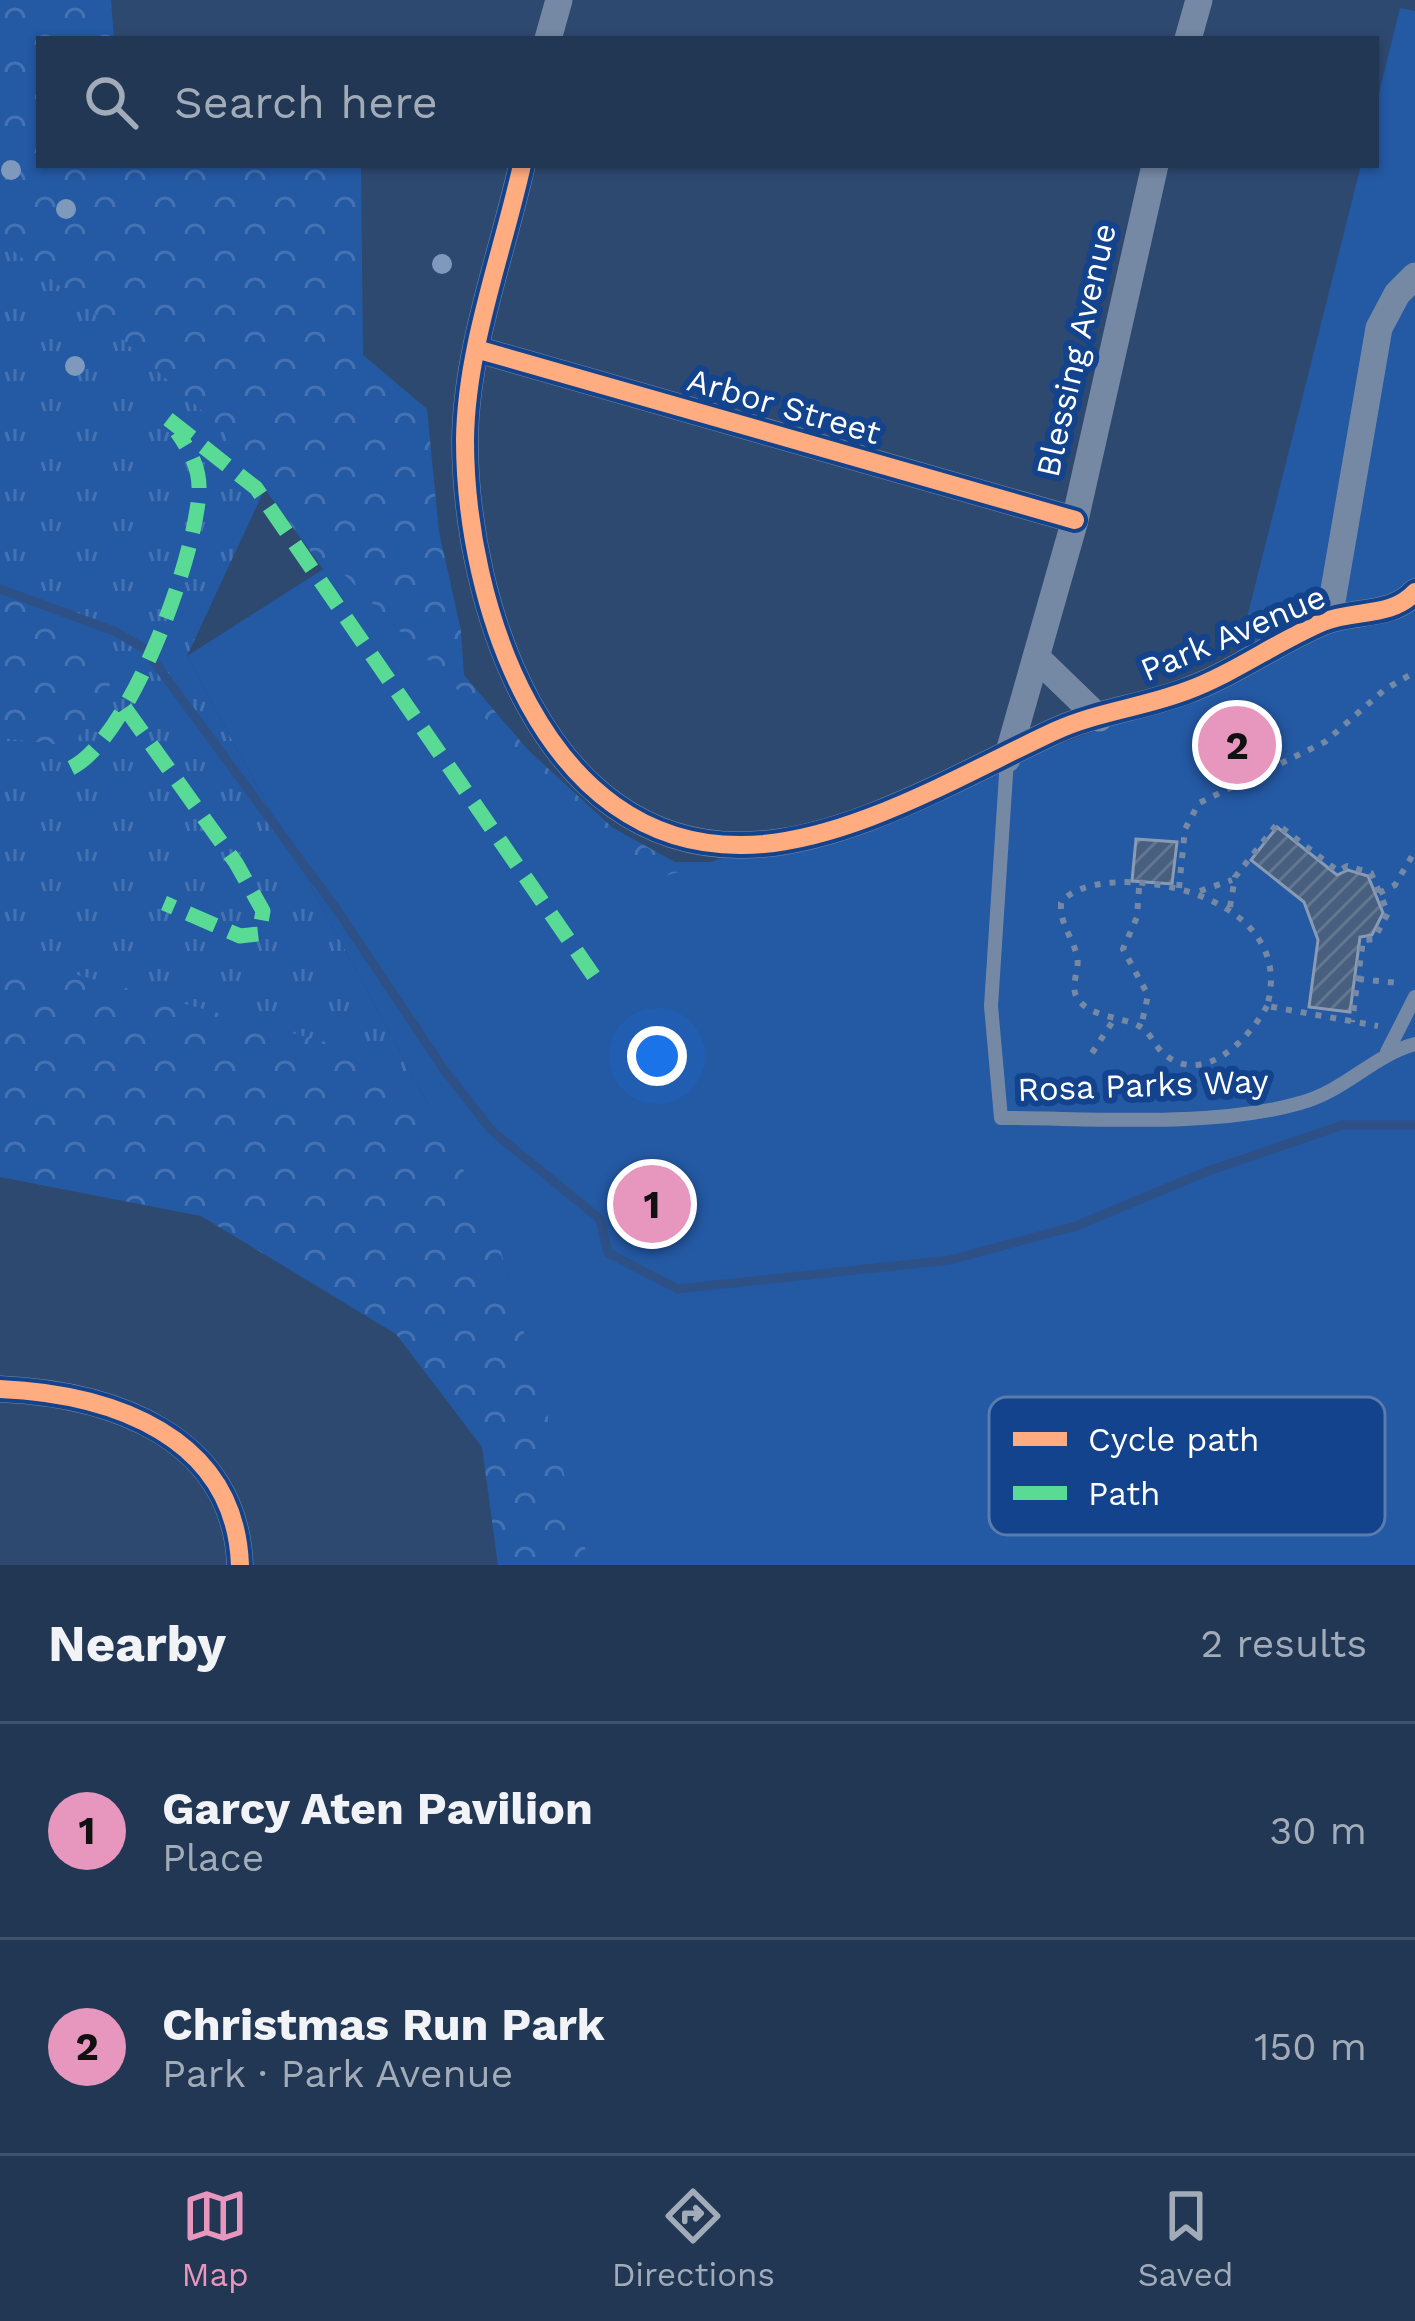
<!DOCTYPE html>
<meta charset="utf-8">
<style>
body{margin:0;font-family:"Work Sans",sans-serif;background:#2e425e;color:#f1f3f6}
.you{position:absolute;left:657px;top:1056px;width:42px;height:42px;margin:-30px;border:9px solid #fff;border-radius:50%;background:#1a73e8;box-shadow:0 0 0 18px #1a73e833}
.badge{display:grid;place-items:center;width:78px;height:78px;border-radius:50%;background:#e797bd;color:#111;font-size:39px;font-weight:700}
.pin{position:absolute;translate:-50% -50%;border:6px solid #fff;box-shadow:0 3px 12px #0006}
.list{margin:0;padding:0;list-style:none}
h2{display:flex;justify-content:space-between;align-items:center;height:156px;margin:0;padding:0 48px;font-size:51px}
h2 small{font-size:39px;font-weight:400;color:#a2acb8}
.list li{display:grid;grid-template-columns:78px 1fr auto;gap:36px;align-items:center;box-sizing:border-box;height:216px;padding:0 48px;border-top:3px solid #3f516b}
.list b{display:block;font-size:45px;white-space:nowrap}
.list p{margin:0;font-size:39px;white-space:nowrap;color:#a2acb8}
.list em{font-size:39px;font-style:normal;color:#a2acb8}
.icon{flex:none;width:66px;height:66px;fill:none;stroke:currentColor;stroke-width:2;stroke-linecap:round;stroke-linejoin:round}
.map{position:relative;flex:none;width:1415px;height:1565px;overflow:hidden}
.search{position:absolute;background:#223754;box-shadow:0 3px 9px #0004;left:36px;right:36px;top:36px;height:132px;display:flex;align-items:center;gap:30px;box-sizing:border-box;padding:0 42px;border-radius:0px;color:#a2acb8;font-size:45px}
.sheet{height:588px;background:#223754}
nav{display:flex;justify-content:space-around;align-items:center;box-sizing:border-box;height:168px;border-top:3px solid #3f516b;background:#223754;font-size:33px;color:#a2acb8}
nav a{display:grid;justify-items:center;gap:6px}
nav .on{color:#e797bd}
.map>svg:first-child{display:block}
.grass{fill:url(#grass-tufts)}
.forest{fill:url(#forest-crowns)}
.green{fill:#2459a4}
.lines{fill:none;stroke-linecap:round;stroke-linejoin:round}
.stream{stroke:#2d5186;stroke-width:9}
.building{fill:url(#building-hatch);stroke:#899ab3;stroke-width:3}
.path{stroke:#7589a5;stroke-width:6;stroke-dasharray:6 9;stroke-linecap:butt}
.service{stroke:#7589a5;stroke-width:14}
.minor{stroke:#7589a5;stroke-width:27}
.quiet{stroke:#5adb95;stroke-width:15;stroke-dasharray:30 15;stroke-linecap:butt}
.cycleway-casing{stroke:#12438c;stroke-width:26}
.cycleway{stroke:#ffac80;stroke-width:18}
.tree{fill:#7f99bd}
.labels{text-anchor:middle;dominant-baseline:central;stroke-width:12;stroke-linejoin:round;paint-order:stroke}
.street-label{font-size:33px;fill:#fff;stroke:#12438c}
.key{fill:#12438c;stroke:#597bae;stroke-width:3}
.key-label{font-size:33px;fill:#fff}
</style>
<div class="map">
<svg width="1415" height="1565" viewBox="0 0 1415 1565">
<defs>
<pattern id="grass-tufts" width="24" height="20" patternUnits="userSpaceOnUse" patternTransform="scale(3)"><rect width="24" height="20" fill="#2459a4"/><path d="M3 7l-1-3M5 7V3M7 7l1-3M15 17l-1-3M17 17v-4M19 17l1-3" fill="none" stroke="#4572b2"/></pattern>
<pattern id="forest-crowns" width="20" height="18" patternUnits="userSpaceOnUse" patternTransform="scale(3)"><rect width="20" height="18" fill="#2459a4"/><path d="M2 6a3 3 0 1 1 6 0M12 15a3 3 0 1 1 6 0" fill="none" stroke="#4572b2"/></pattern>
<pattern id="building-hatch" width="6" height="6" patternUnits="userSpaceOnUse" patternTransform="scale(3)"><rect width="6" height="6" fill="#485f7f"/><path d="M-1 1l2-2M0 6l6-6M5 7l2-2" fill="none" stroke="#637792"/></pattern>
</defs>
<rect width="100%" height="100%" fill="#2e4970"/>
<path class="grass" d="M0 175 274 469 187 656 494 1227 0 1114Z"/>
<path class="forest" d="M0 0H111L114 39H39V165H361L363 355 427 409 439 532 461 631 464 675 528 750 613 828 675 862H714L634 927 356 614 219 426 77 299 0 241Z
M0 585 126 658 73 746 0 738Z
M0 954 355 1050 640 1251 1415 1565H498L482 1447 396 1334 201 1216 0 1177Z"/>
<path class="green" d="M1400 8 1415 11V1565H590L494 1227 187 656 333 563 646 882 885 808 1231 681 1361 165H1376V105Z"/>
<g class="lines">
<path class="stream" d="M0 589 114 631 145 649 337 910 445 1071 492 1131 600 1219 608 1253 678 1289 950 1260 1076 1226 1208 1171 1343 1125H1415"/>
</g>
<path class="building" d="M1277 827 1337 875 1348 870 1368 876 1383 913 1372 935 1360 937 1350 1012 1309 1007 1318 940 1304 902 1251 860Z
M1136 839 1177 842 1172 884 1132 881Z
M636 1177 681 1193 667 1230 623 1215Z"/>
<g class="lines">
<path class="path" d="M1139 888 1137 917 1123 949 1148 995 1141 1027
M1179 888 1185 829 1199 803 1325 742 1384 690 1415 672
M1200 891 1232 880
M1379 893 1395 885 1415 851
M1230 907 1235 877 1277 824 1338 871 1347 866 1371 873 1388 913 1374 939 1363 940 1352 1022
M1358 979 1398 983
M1267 1006C1249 1039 1204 1087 1164 1054 1154 1046 1151 1032 1139 1026 1120 1016 1083 1017 1075 993 1072 981 1080 968 1077 956 1072 936 1060 925 1061 903 1092 857 1302 885 1267 1006L1378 1026
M1092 1053 1115 1018"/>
<path class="service" d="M1007 759 991 1006 1001 1118C1091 1118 1214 1128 1300 1103 1345 1091 1372 1056 1415 1044
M1387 1052 1415 997"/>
<path class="minor" d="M548 39 559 0
M1188 39 1199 0
M522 165C502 255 466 348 465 440 465 603 543 847 742 845 845 845 964 773 1055 731 1096 712 1144 707 1186 691 1233 674 1276 642 1323 622 1355 609 1391 618 1415 592
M476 349 1075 520
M1329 619 1379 328 1397 294 1415 276
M1036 657 1099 718
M1007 759 1075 520 1155 165
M0 1389C112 1394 235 1436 240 1565"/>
<path class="quiet" d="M168 419 256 488 602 988
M125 708 236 863 263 911 259 934 240 936 164 903
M71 768C130 739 196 557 199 491 200 468 190 451 177 432"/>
<g class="cycleway-casing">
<path id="cycleway" d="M522 165C502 255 466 348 465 440 465 603 543 847 742 845 845 845 964 773 1055 731 1096 712 1144 707 1186 691 1233 674 1276 642 1323 622 1355 609 1391 618 1415 592
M476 349 1075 520
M0 1389C112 1394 235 1436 240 1565"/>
</g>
<use href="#cycleway" class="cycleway"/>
</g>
<g class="tree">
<circle cx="11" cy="170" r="10"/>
<circle cx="66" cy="209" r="10"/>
<circle cx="442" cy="264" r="10"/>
<circle cx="75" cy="366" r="10"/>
</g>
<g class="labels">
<g class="street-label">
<text transform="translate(1076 350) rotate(-77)">Blessing Avenue</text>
<text transform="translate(784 406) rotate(16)">Arbor Street</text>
<text transform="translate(1233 633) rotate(-23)">Park Avenue</text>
<text transform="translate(1143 1085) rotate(-2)">Rosa Parks Way</text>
</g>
</g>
<rect x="989" y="1397" width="396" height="138" rx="18" class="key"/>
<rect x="1013" y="1432" width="54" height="14" fill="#ffac80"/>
<rect x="1013" y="1486" width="54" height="14" fill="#5adb95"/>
<g class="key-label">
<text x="1088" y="1451">Cycle path</text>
<text x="1088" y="1505">Path</text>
</g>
</svg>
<div class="you"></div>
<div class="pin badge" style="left:652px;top:1204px">1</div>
<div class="pin badge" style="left:1237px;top:745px">2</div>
<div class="search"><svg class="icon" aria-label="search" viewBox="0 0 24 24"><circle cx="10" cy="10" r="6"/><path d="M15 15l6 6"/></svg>Search here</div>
</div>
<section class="sheet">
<h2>Nearby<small>2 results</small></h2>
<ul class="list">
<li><span class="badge">1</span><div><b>Garcy Aten Pavilion</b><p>Place</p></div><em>30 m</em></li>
<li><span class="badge">2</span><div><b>Christmas Run Park</b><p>Park · Park Avenue</p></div><em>150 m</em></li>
</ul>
</section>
<nav>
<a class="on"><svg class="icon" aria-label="map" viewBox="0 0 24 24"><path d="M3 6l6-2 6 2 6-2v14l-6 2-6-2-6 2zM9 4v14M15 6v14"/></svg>Map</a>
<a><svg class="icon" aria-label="directions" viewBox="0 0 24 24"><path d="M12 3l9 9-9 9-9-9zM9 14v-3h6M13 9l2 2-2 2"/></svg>Directions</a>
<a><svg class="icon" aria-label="saved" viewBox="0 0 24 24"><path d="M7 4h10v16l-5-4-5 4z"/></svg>Saved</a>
</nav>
